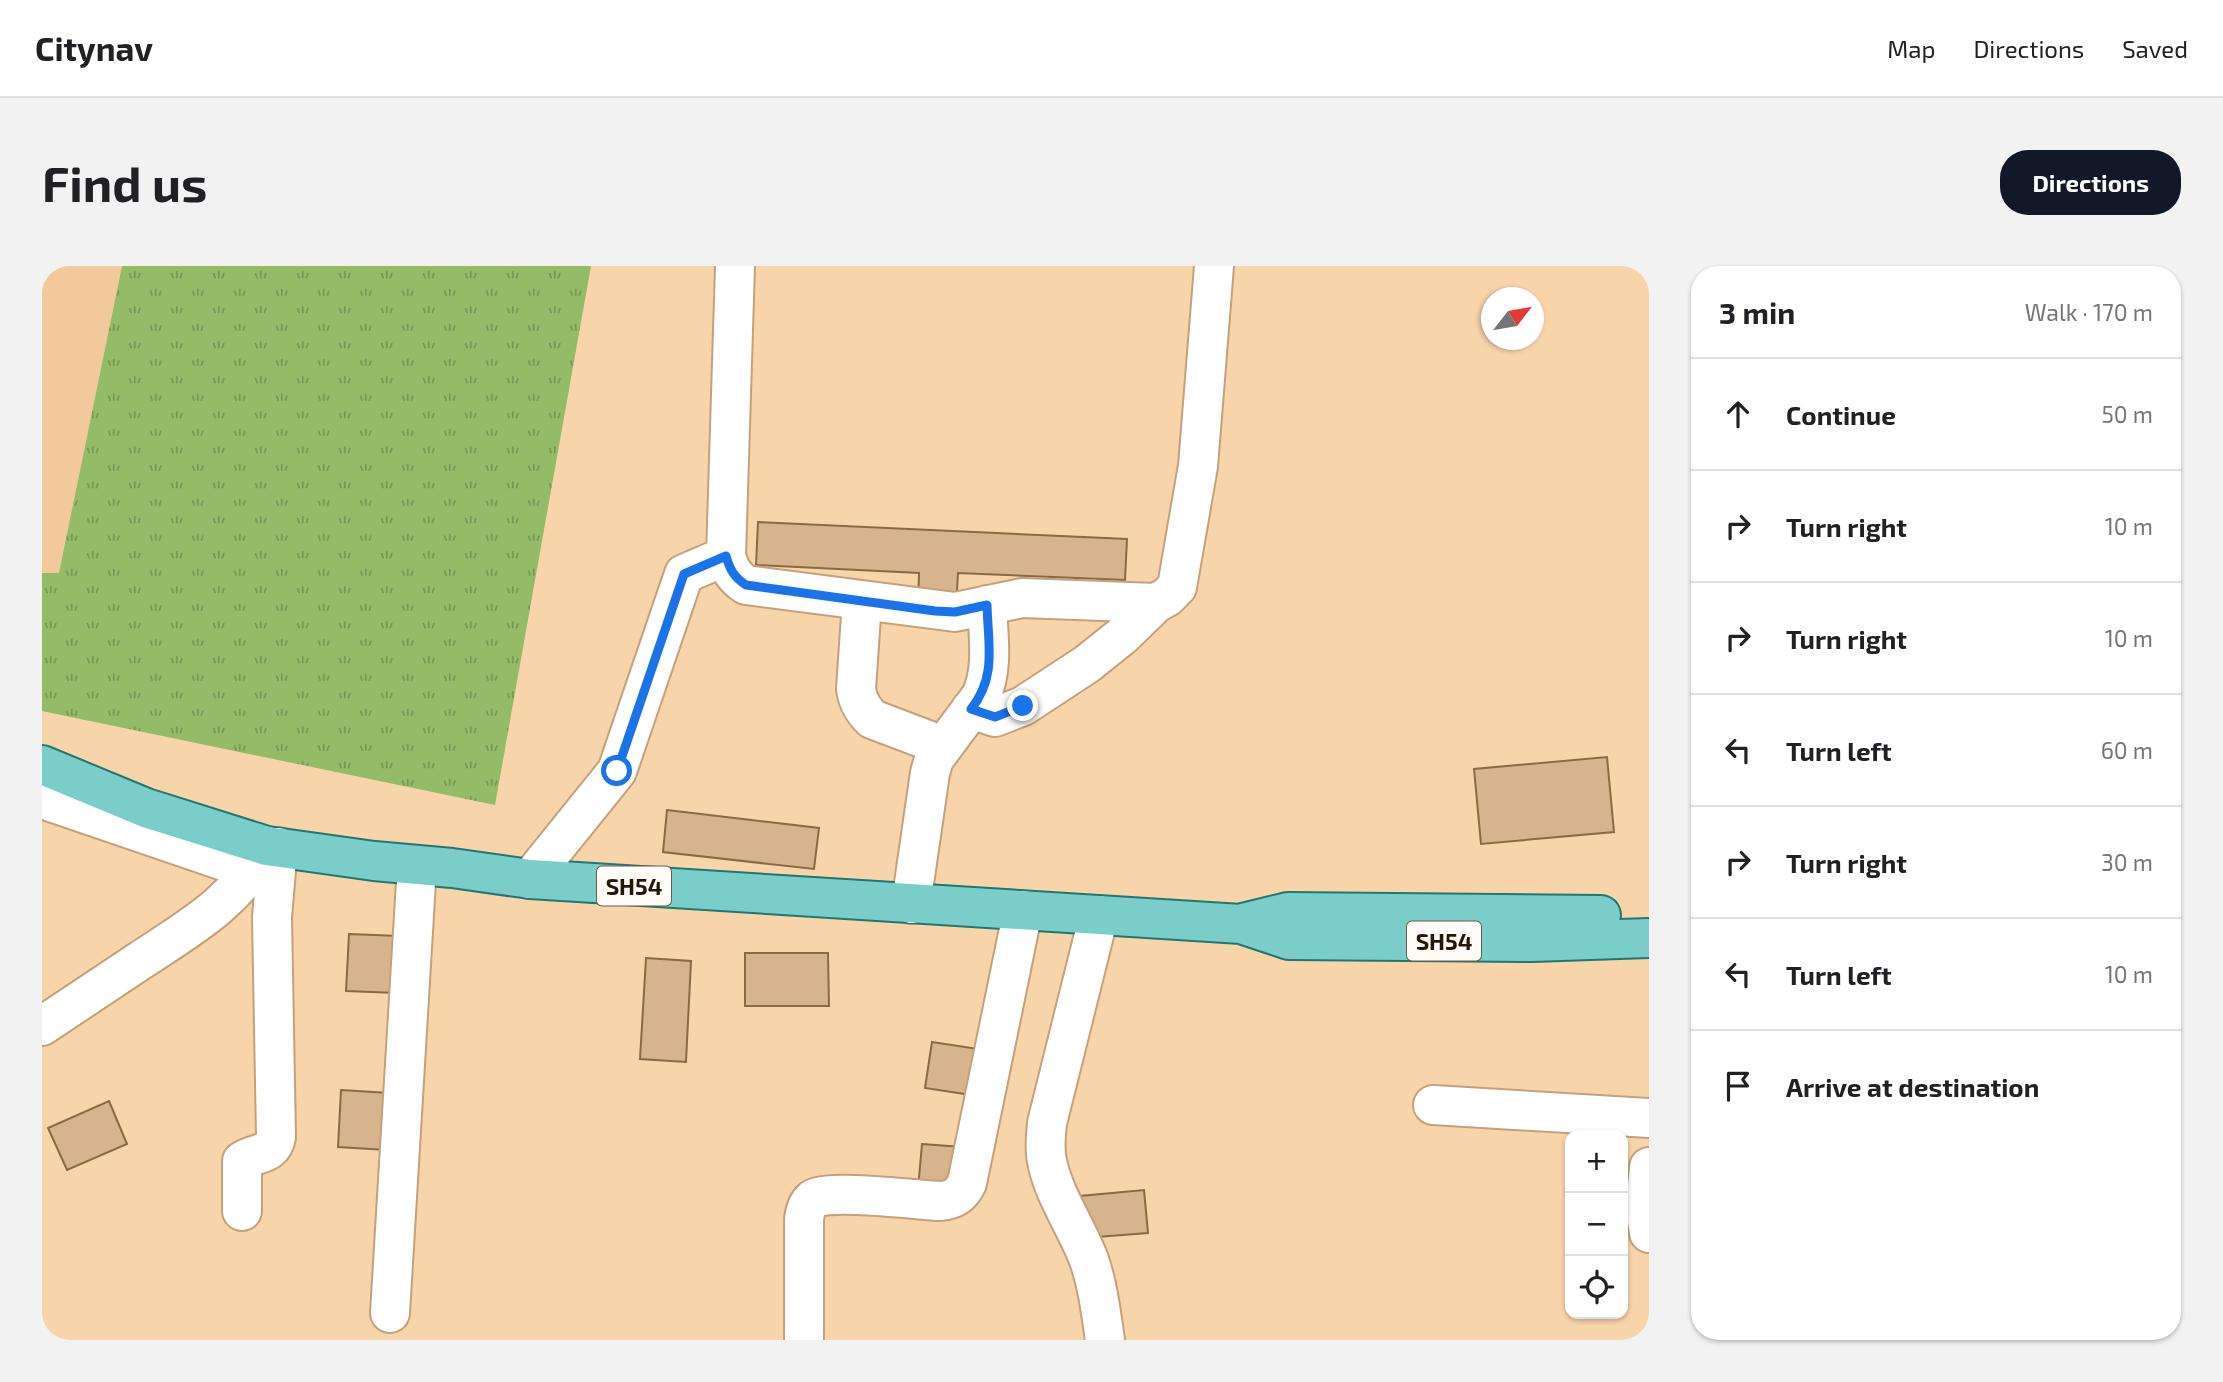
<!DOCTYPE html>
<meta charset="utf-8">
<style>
body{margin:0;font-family:"Exo 2",sans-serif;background:#f2f2f2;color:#202124}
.controls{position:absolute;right:21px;bottom:21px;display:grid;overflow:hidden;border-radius:14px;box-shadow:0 2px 5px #0004}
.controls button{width:63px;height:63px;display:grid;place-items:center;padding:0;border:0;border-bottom:2px solid #e0e0e0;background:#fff;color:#202124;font:35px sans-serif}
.compass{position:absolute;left:1439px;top:21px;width:63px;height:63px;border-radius:50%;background:#fff;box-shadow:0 2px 5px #0004;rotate:59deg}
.stop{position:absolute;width:21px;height:21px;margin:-16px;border:5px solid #1a73e8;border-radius:50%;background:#fff}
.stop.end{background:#1a73e8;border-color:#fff;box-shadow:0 2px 7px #0008}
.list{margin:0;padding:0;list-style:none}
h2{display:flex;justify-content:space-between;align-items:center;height:91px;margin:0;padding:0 28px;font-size:30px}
h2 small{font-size:23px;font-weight:400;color:#757577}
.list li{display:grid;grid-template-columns:46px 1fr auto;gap:21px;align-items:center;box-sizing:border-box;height:112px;padding:0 28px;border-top:2px solid #e0e0e0}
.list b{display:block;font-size:26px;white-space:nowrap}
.list em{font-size:23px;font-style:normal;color:#757577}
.icon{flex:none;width:38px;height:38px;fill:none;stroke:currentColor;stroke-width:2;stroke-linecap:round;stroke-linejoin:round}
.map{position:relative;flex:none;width:1607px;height:1074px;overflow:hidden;border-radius:28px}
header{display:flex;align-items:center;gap:42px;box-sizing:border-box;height:98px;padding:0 35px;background:#fff;border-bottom:2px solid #e0e0e0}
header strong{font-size:33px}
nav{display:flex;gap:38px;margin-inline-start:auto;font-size:24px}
.intro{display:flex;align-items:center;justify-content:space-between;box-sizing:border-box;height:168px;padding:0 42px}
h1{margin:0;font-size:49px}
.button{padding:18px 32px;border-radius:28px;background:#111827;color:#fff;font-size:24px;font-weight:700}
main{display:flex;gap:42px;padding:0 42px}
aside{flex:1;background:#fff;border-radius:28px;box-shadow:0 2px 5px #0004}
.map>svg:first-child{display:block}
.built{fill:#f2c99b}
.park{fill:url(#park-tufts)}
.building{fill:#d7b48d;stroke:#896a44;stroke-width:2}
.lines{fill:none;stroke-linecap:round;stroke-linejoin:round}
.minor-casing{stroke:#c3a17a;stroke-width:42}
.major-casing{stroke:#22776e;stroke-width:42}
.minor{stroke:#fff;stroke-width:38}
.major{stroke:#7acdc9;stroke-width:38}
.route{stroke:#1a73e8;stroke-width:9}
.labels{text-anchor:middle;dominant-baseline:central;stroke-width:5;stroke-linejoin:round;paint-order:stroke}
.shield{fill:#fffbf7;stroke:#665b50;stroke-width:2}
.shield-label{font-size:23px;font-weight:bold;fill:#241708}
</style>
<header>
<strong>Citynav</strong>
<nav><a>Map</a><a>Directions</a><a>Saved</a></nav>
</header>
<div class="intro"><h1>Find us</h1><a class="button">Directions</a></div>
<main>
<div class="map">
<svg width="1607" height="1074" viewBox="0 0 1607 1074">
<defs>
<pattern id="park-tufts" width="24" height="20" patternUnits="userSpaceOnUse" patternTransform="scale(1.75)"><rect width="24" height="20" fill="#93bb68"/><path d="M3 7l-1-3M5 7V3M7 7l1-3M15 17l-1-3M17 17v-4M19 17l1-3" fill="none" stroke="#789754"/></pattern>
</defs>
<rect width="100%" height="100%" fill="#f8d4ab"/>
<path class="built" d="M0 0H80L17 307H0Z"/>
<path class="park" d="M80 0H549L453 539 0 445V307H17Z"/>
<path class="building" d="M716 256 1085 273 1083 314 916 307 914 343 876 341 877 307 714 299Z
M1565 491 1572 566 1439 578 1432 503Z
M625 544 777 562 772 603 621 586Z
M307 668 357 670 355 727 304 725Z
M703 687H786L787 740H703Z
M604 692 649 695 644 796 598 793Z
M890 776 943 784 936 830 883 822Z
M299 824 347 827 344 884 296 881Z
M67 835 85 878 25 904 6 862Z
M880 878 920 881 917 927 876 923Z
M1102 924 1106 967 1042 972 1038 930Z"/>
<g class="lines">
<g class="minor-casing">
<path id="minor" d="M693 0 684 290C688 304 692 311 704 319L913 346 980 332 1114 337 1125 331 1135 321 1156 200 1172 0
M820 335 814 423C816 436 821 444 830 453L901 480
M929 443 953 451 981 440 1045 398 1080 370 1114 337
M0 533 211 605
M488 613 575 505 642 308 684 290
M869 638 888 507 892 493 939 430C952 402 946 369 945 339
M1057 649 1005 857C1004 869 1002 882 1005 895 1011 928 1035 962 1047 994 1056 1020 1059 1047 1063 1074
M0 760C33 738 66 716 99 694 151 660 194 636 225 580
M1391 839 1607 852
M1607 901 1603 941 1607 967
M200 945V895C213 886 231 890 234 871L230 651 236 581
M348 1047 375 599
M762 1074V953C763 945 765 938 771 933 785 923 876 934 898 935 912 934 919 929 925 917L981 644"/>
</g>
<g class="major-casing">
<path id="major" d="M0 499 104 542 225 580 332 595 410 602 488 613 1199 658 1247 674 1490 676 1607 672
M1201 657 1246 646 1559 649"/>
</g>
<use href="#minor" class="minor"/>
<use href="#major" class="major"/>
</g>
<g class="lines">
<path class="route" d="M575 505 642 308 684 290C688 304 692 311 704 319L893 345 913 346 945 339C946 378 955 411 929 443L953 451 981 440"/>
</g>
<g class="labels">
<g class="shield">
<rect x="555" y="600.5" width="74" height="39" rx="5"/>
<rect x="1365" y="655.5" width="74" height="39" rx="5"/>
</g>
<g class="shield-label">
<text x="592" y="620">SH54</text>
<text x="1402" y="675">SH54</text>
</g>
</g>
</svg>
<div class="controls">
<button>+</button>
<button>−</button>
<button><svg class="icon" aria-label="locate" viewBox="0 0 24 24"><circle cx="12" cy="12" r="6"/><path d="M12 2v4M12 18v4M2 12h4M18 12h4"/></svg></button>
</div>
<svg class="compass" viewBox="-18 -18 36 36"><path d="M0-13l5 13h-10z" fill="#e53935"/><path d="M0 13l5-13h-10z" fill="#757577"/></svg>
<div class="stop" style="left:575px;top:505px"></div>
<div class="stop end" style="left:981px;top:440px"></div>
</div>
<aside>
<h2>3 min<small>Walk · 170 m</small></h2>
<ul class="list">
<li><svg class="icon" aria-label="ahead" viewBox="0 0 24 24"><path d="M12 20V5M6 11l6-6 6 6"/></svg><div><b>Continue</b></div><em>50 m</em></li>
<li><svg class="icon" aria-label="right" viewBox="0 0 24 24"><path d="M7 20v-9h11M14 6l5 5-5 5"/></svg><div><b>Turn right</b></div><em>10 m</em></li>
<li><svg class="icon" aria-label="right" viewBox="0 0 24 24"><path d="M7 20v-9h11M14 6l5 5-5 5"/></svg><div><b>Turn right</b></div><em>10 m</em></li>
<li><svg class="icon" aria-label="left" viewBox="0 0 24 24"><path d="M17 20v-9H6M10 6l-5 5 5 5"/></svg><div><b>Turn left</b></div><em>60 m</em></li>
<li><svg class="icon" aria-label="right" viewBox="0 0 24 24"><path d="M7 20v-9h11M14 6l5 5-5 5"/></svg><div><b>Turn right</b></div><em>30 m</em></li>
<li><svg class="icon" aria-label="left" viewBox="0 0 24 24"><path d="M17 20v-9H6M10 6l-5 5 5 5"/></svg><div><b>Turn left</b></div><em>10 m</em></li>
<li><svg class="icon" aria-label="arrive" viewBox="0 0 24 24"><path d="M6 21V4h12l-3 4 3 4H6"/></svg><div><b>Arrive at destination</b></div></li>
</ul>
</aside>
</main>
